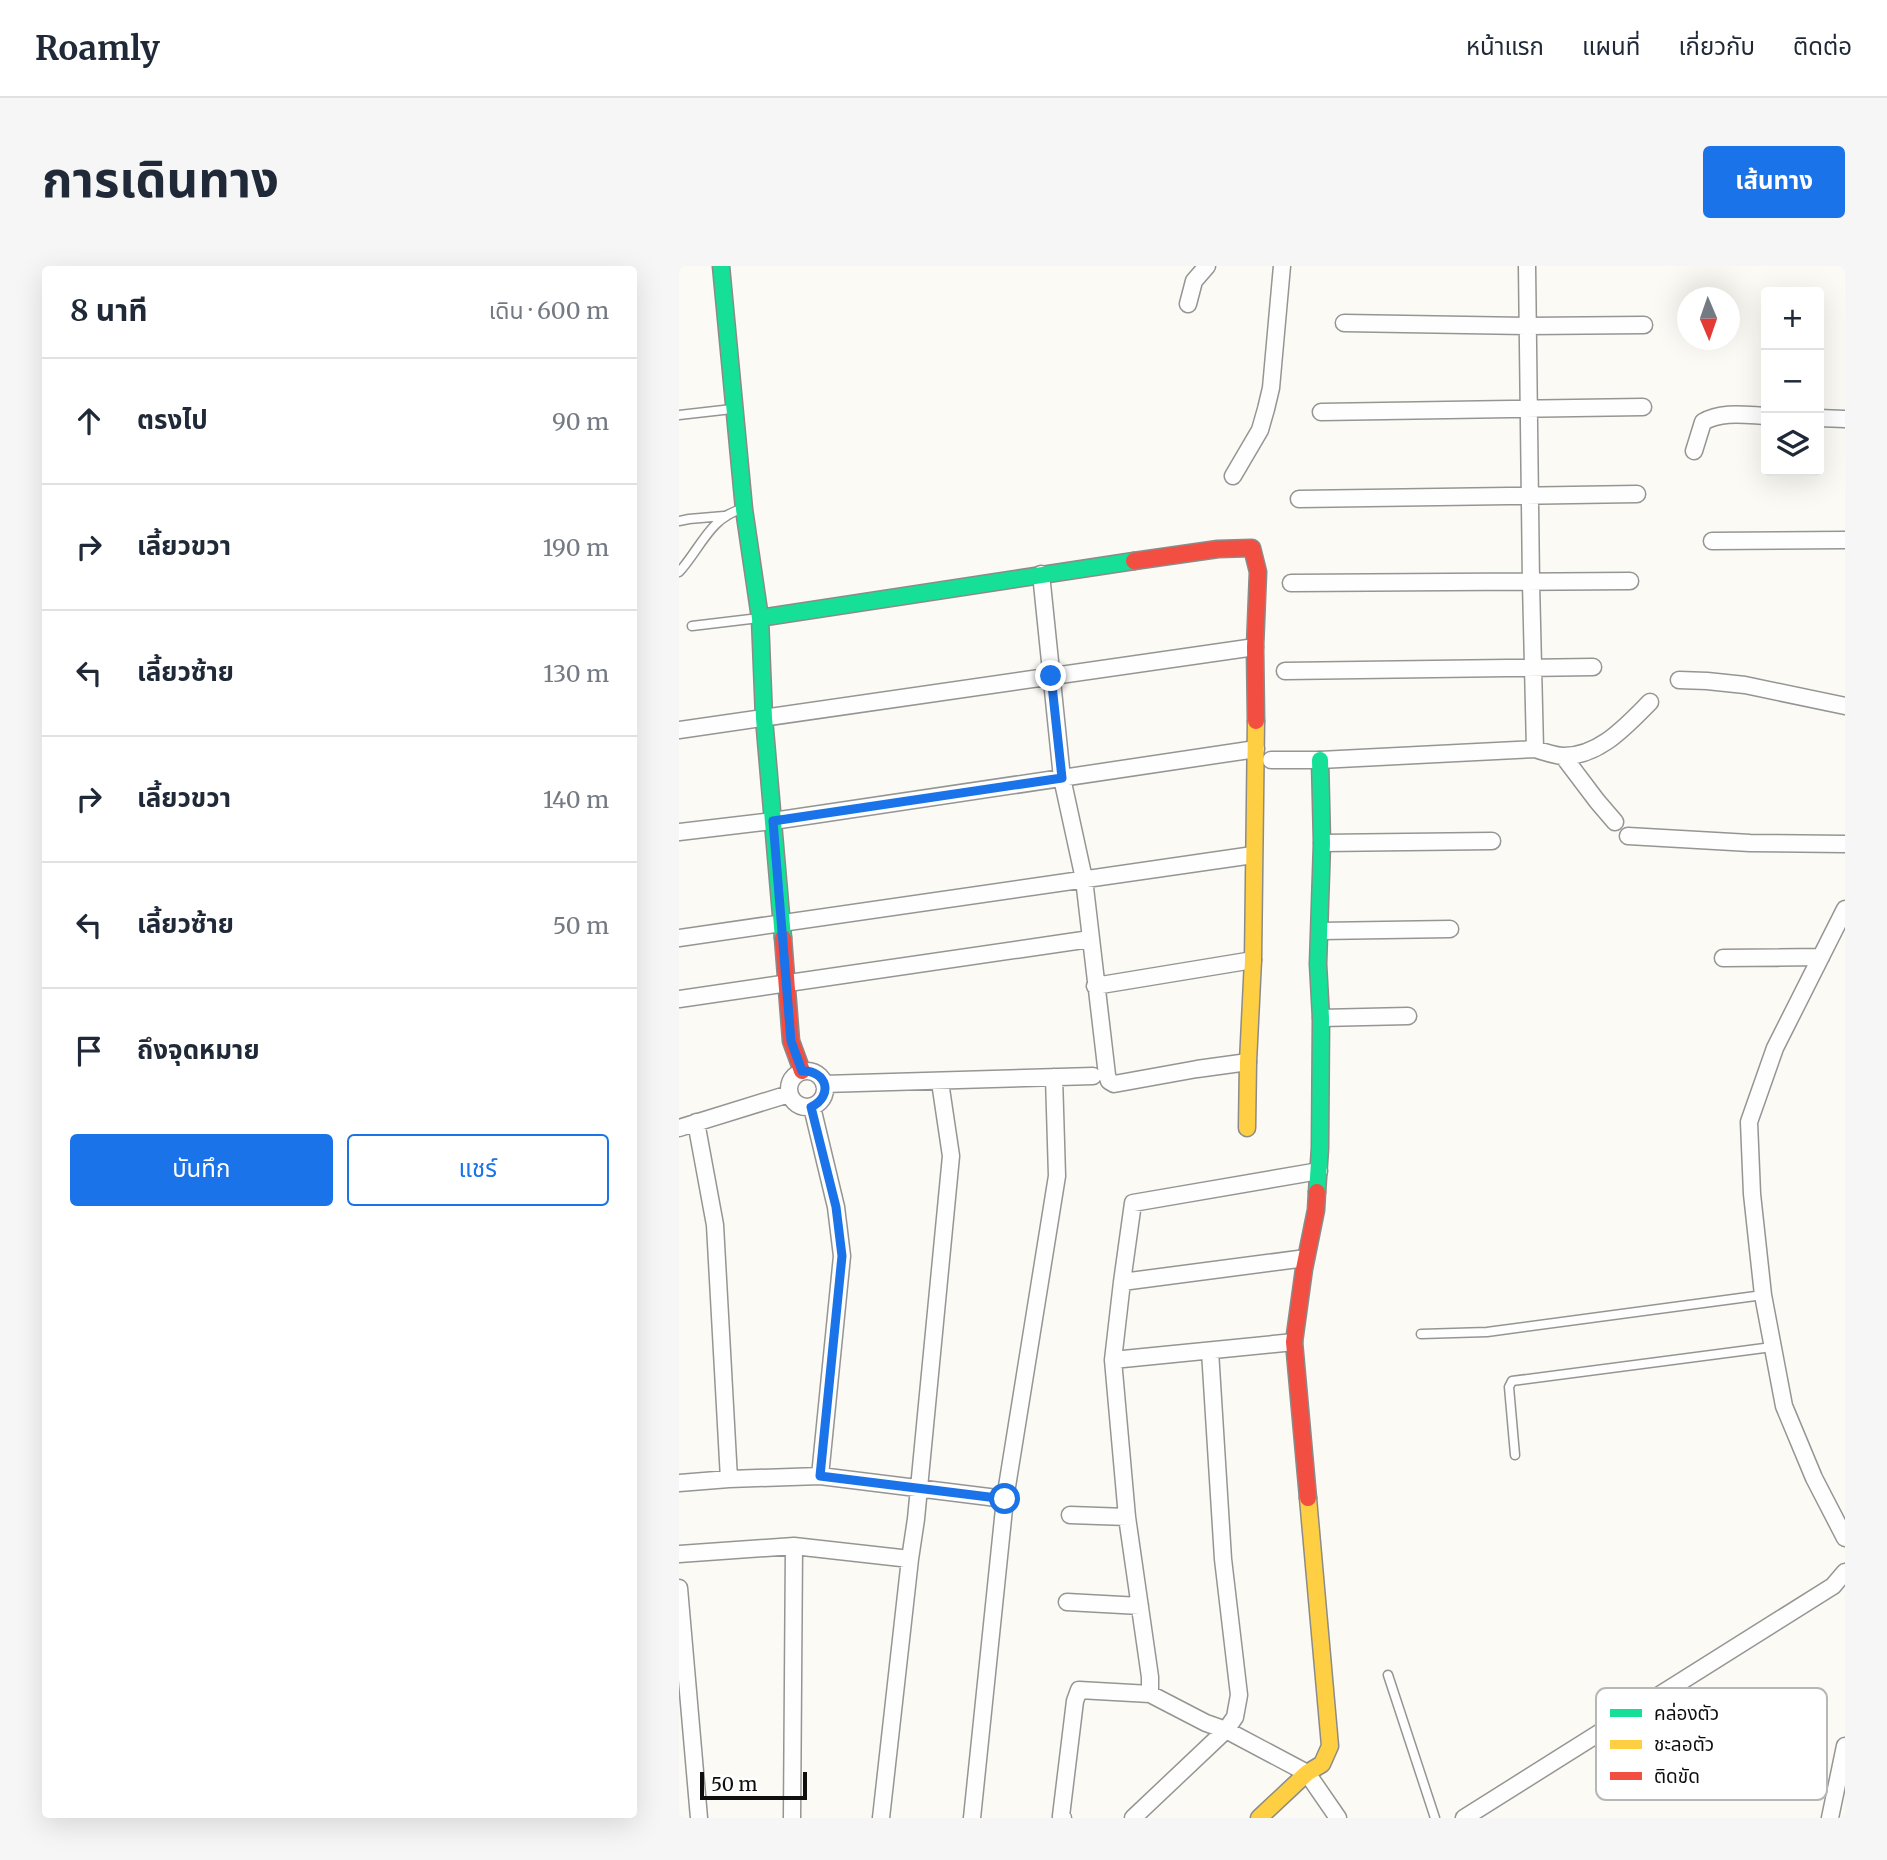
<!DOCTYPE html>
<html lang="th">
<meta charset="utf-8">
<style>
body{margin:0;font-family:Merriweather,"Noto Sans Thai",serif;background:#f6f6f7;color:#1f2937}
.controls{position:absolute;right:21px;top:21px;display:grid;overflow:hidden;border-radius:7px;box-shadow:0 7px 28px #0002}
.controls button{width:63px;height:63px;display:grid;place-items:center;padding:0;border:0;border-bottom:2px solid #e0e1e3;background:#fff;color:#1f2937;font:35px sans-serif}
.compass{position:absolute;left:998px;top:21px;width:63px;height:63px;border-radius:50%;background:#fff;box-shadow:0 7px 28px #0002;rotate:178deg}
.scale{position:absolute;left:21px;bottom:18px;width:107px;box-sizing:border-box;padding-left:7px;border:4px solid #0f0f0f;border-top:0;font-size:19px;line-height:24px;white-space:nowrap;color:#0f0f0f;-webkit-text-stroke:5px #fff;paint-order:stroke}
.stop{position:absolute;width:21px;height:21px;margin:-16px;border:5px solid #1a73e8;border-radius:50%;background:#fff}
.stop.end{background:#1a73e8;border-color:#fff;box-shadow:0 2px 7px #0008}
.list{margin:0;padding:0;list-style:none}
h2{display:flex;justify-content:space-between;align-items:center;height:91px;margin:0;padding:0 28px;font-size:30px}
h2 small{font-size:23px;font-weight:400;color:#747a83}
.list li{display:grid;grid-template-columns:46px 1fr auto;gap:21px;align-items:center;box-sizing:border-box;height:126px;padding:0 28px;border-top:2px solid #e0e1e3}
.list b{display:block;font-size:26px;white-space:nowrap}
.list em{font-size:23px;font-style:normal;color:#747a83}
.actions{display:flex;gap:14px;padding:21px 28px}
.actions a{flex:1;padding:16px 0;border:2px solid #1a73e8;border-radius:7px;text-align:center;font-size:24px;color:#1a73e8}
.actions .main{background:#1a73e8;color:#fff}
.icon{flex:none;width:38px;height:38px;fill:none;stroke:currentColor;stroke-width:2;stroke-linecap:round;stroke-linejoin:round}
.map{position:relative;flex:none;width:1166px;height:1552px;overflow:hidden;border-radius:7px}
header{display:flex;align-items:center;gap:42px;box-sizing:border-box;height:98px;padding:0 35px;background:#fff;border-bottom:2px solid #e0e1e3}
header strong{font-size:33px}
nav{display:flex;gap:38px;margin-inline-start:auto;font-size:24px}
.intro{display:flex;align-items:center;justify-content:space-between;box-sizing:border-box;height:168px;padding:0 42px}
h1{margin:0;font-size:49px}
.button{padding:18px 32px;border-radius:7px;background:#1a73e8;color:#fff;font-size:24px;font-weight:700}
main{display:flex;gap:42px;padding:0 42px}
aside{flex:1;background:#fff;border-radius:7px;box-shadow:0 7px 28px #0002}
.map>svg:first-child{display:block}
.lines{fill:none;stroke-linecap:round;stroke-linejoin:round}
.lane-casing{stroke:#959593;stroke-width:11}
.street-casing{stroke:#959593;stroke-width:19}
.fast-casing{stroke:#8c8b89;stroke-width:19}
.slow-casing{stroke:#8c8b89;stroke-width:19}
.jam-casing{stroke:#8c8b89;stroke-width:19}
.lane{stroke:#fefefe;stroke-width:8}
.street{stroke:#fefefe;stroke-width:16}
.fast{stroke:#16e098;stroke-width:16}
.slow{stroke:#ffcf43;stroke-width:16}
.jam{stroke:#f24e42;stroke-width:16}
.route{stroke:#1a73e8;stroke-width:9}
.key{fill:#fff;stroke:#b7b7b7;stroke-width:2}
.key-label{font-size:19px;fill:#0f0f0f}
</style>
<header>
<strong>Roamly</strong>
<nav><a>หน้าแรก</a><a>แผนที่</a><a>เกี่ยวกับ</a><a>ติดต่อ</a></nav>
</header>
<div class="intro"><h1>การเดินทาง</h1><a class="button">เส้นทาง</a></div>
<main>
<aside>
<h2>8 นาที<small>เดิน · 600 m</small></h2>
<ul class="list">
<li><svg class="icon" aria-label="ahead" viewBox="0 0 24 24"><path d="M12 20V5M6 11l6-6 6 6"/></svg><div><b>ตรงไป</b></div><em>90 m</em></li>
<li><svg class="icon" aria-label="right" viewBox="0 0 24 24"><path d="M7 20v-9h11M14 6l5 5-5 5"/></svg><div><b>เลี้ยวขวา</b></div><em>190 m</em></li>
<li><svg class="icon" aria-label="left" viewBox="0 0 24 24"><path d="M17 20v-9H6M10 6l-5 5 5 5"/></svg><div><b>เลี้ยวซ้าย</b></div><em>130 m</em></li>
<li><svg class="icon" aria-label="right" viewBox="0 0 24 24"><path d="M7 20v-9h11M14 6l5 5-5 5"/></svg><div><b>เลี้ยวขวา</b></div><em>140 m</em></li>
<li><svg class="icon" aria-label="left" viewBox="0 0 24 24"><path d="M17 20v-9H6M10 6l-5 5 5 5"/></svg><div><b>เลี้ยวซ้าย</b></div><em>50 m</em></li>
<li><svg class="icon" aria-label="arrive" viewBox="0 0 24 24"><path d="M6 21V4h12l-3 4 3 4H6"/></svg><div><b>ถึงจุดหมาย</b></div></li>
</ul>
<div class="actions"><a class="main">บันทึก</a><a>แชร์</a></div>
</aside>
<div class="map">
<svg width="1166" height="1552" viewBox="0 0 1166 1552">
<rect width="100%" height="100%" fill="#fbfaf5"/>
<g class="lines">
<g class="lane-casing">
<path id="lane" d="M0 149 53 143
M0 255 10 253 45 250
M0 306C20 285 31 251 63 243
M13 360 80 352
M742 1068 808 1066 1084 1029
M836 1189 830 1121 833 1115 1093 1081
M709 1409 756 1552"/>
</g>
<g class="street-casing">
<path id="street" d="M848 0 852 317 856 483
M509 38 515 15 528 0
M665 57 848 60 965 59
M642 146 964 141
M1140 152 1166 153
M1015 185 1024 156C1043 145 1066 149 1087 150
M554 210 581 164 587 143 592 122 603 0
M620 233 958 228
M1033 275 1166 274
M362 308 383 512 405 613 428 809 430 815 435 818 518 803 569 796
M612 317 951 315
M606 405 914 401
M1000 414 1028 415 1066 419 1166 440
M0 464 576 381
M884 490 918 535 936 556
M592 494H641L856 483C865 486 874 489 883 490 920 491 947 460 971 436
M0 566 94 555 577 483
M949 570 1071 577 1166 578
M643 577 813 575
M1166 643 1096 782 1070 856 1073 928 1084 1029 1105 1140 1135 1212 1166 1272
M641 665 771 663
M0 672 574 589
M1044 692 1142 691
M416 720 574 694
M0 733 411 673
M642 752 729 750
M110 823a18 18 0 1 1 36 0a18 18 0 1 1-36 0Z
M145 818 414 810
M133 841 157 941 163 990 141 1210
M17 856 36 959 50 1213
M0 862 110 828
M443 1016 627 992
M434 1094 615 1076
M0 1217 50 1213 141 1210 326 1233
M391 1249 448 1251
M0 1288 115 1280 231 1293
M0 1322 20 1552
M388 1336 461 1340
M471 1428V1411L448 1251 434 1094 443 1016 454 937 640 905
M113 1552 115 1280
M202 1552 231 1293 237 1253 272 890 261 816
M293 1552 326 1233 378 910 375 811
M384 1552 382 1550 396 1435 400 1424 471 1428 527 1457 547 1464 628 1507 659 1552
M454 1552 547 1464 556 1451 560 1429 544 1293 531 1085
M785 1552 1154 1320 1166 1306
M1151 1552 1166 1480"/>
</g>
<g class="fast-casing">
<path id="fast" d="M42 0 65 243 81 352 85 452 104 672
M81 352 455 295
M638 926 641 882 642 752 639 698 643 577 641 494"/>
</g>
<g class="slow-casing">
<path id="slow" d="M568 862 569 796 574 694 577 455
M580 1552 628 1507 643 1498 651 1480 629 1232"/>
</g>
<g class="jam-casing">
<path id="jam" d="M455 295 539 283 573 282 579 306 576 381 577 455
M104 672 112 775 123 805
M629 1232 615 1076 625 1003 637 944 638 926"/>
</g>
<use href="#lane" class="lane"/>
<use href="#street" class="street"/>
<use href="#fast" class="fast"/>
<use href="#slow" class="slow"/>
<use href="#jam" class="jam"/>
</g>
<g class="lines">
<path class="route" d="M326 1233 141 1210 163 990 157 941 132 841C155 830 148 804 123 805L112 775 94 555 383 512 372 410"/>
</g>
<rect x="917" y="1422" width="231" height="112" rx="10" class="key"/>
<rect x="931" y="1443" width="32" height="8" fill="#16e098"/>
<rect x="931" y="1474" width="32" height="9" fill="#ffcf43"/>
<rect x="931" y="1506" width="32" height="8" fill="#f24e42"/>
<g class="key-label">
<text x="975" y="1454">คล่องตัว</text>
<text x="975" y="1485">ชะลอตัว</text>
<text x="975" y="1517">ติดขัด</text>
</g>
</svg>
<div class="controls">
<button>+</button>
<button>−</button>
<button><svg class="icon" aria-label="layers" viewBox="0 0 24 24"><path d="M12 4l9 5-9 5-9-5zM3 14l9 5 9-5"/></svg></button>
</div>
<svg class="compass" viewBox="-18 -18 36 36"><path d="M0-13l5 13h-10z" fill="#e53935"/><path d="M0 13l5-13h-10z" fill="#747a83"/></svg>
<div class="scale">50 m</div>
<div class="stop" style="left:326px;top:1233px"></div>
<div class="stop end" style="left:372px;top:410px"></div>
</div>
</main>
